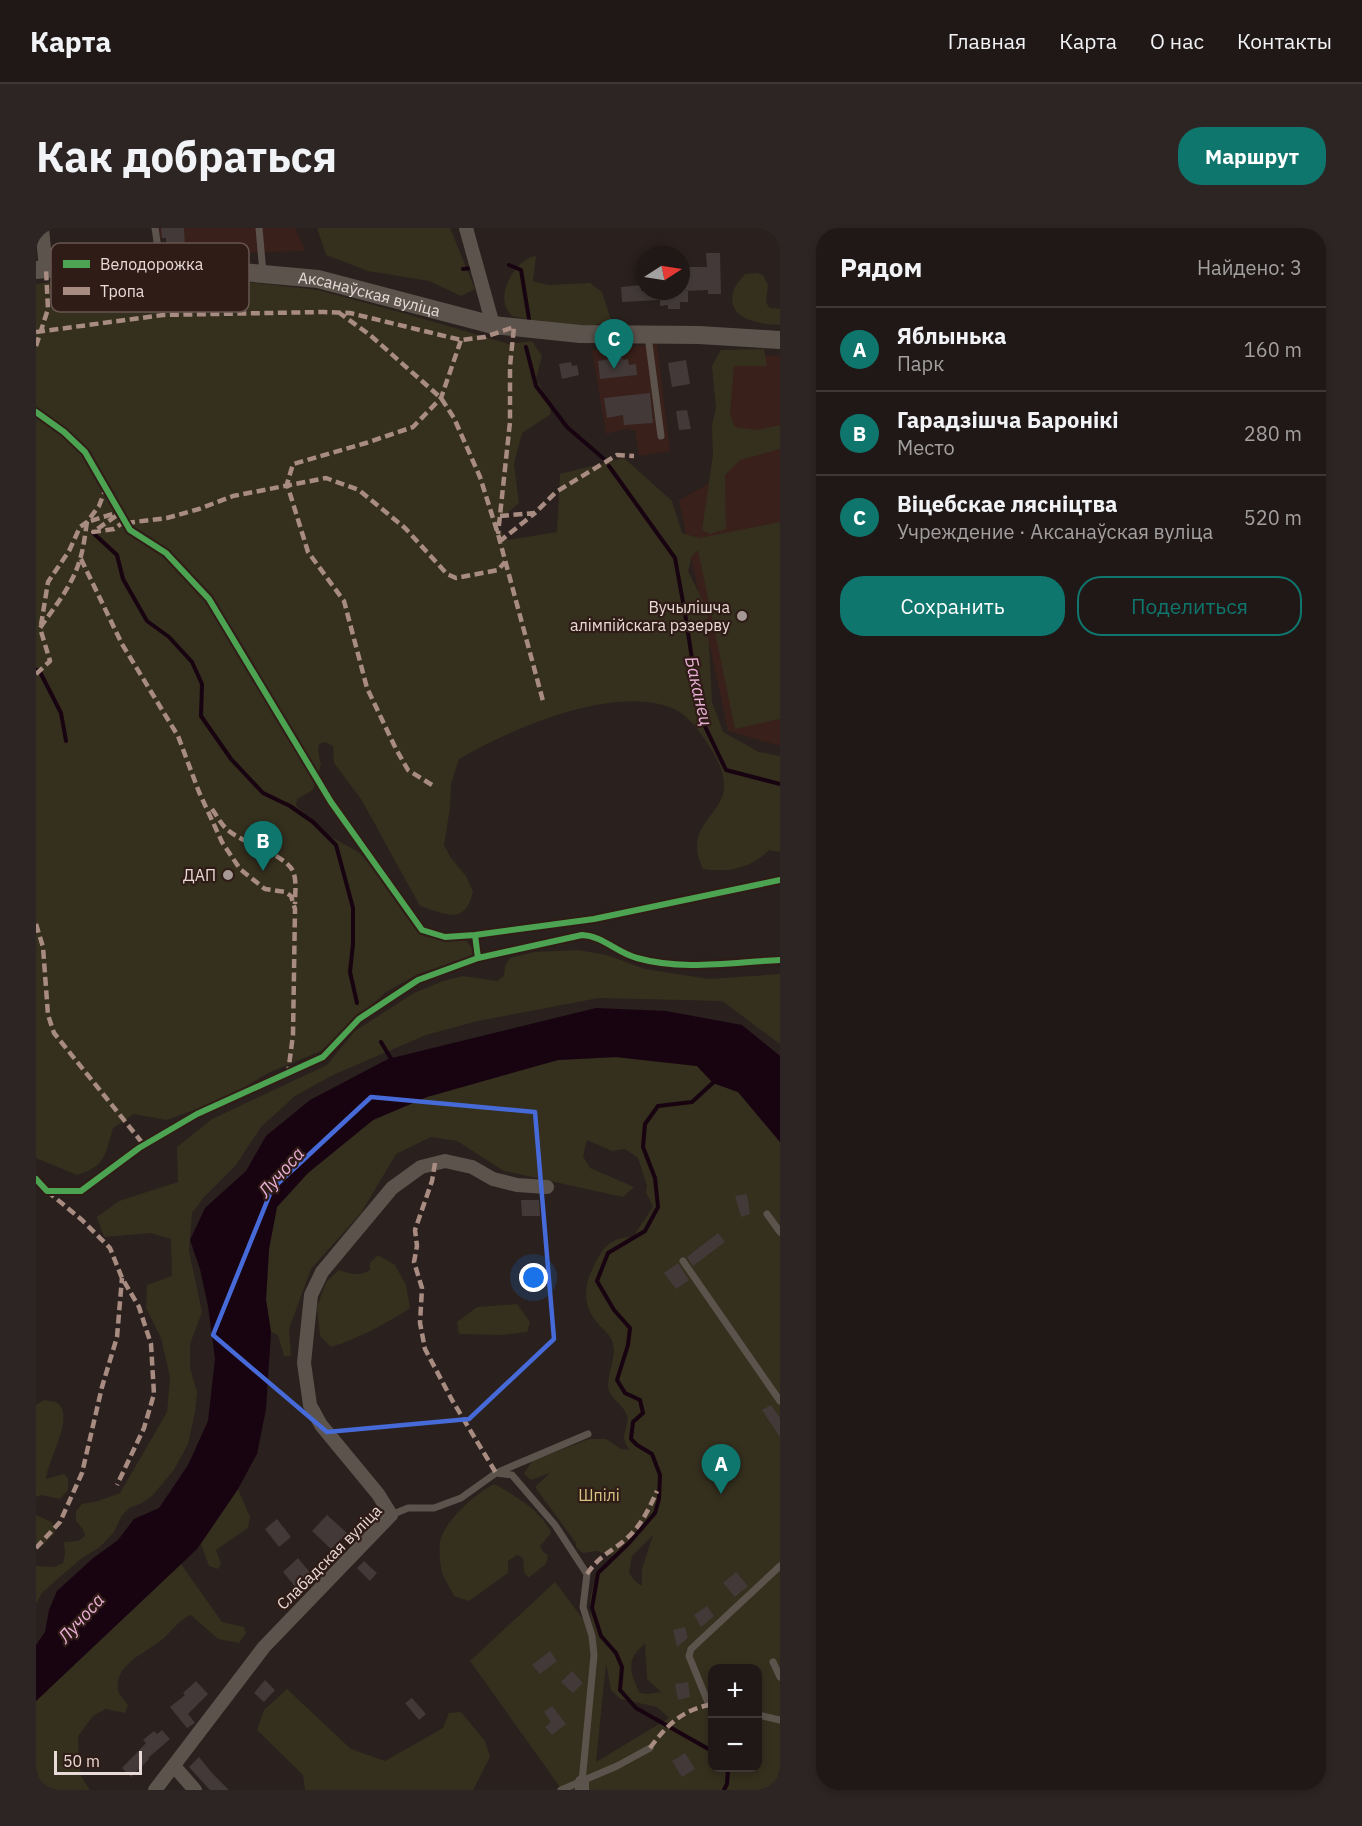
<!DOCTYPE html>
<html lang="ru">
<meta charset="utf-8">
<style>
body{margin:0;font-family:"IBM Plex Sans",sans-serif;background:#2d2523;color:#f1f3f6}
.controls{position:absolute;right:18px;bottom:18px;display:grid;overflow:hidden;border-radius:12px;box-shadow:0 3px 9px #0003}
.controls button{width:54px;height:54px;display:grid;place-items:center;padding:0;border:0;border-bottom:2px solid #3d3735;background:#201816;color:#f1f3f6;font:30px sans-serif}
.compass{position:absolute;left:600px;top:18px;width:54px;height:54px;border-radius:50%;background:#201816;box-shadow:0 3px 9px #0003;rotate:78deg}
.scale{position:absolute;left:18px;bottom:15px;width:88px;box-sizing:border-box;padding-left:6px;border:3px solid #e8dad6;border-top:0;font-size:16px;line-height:21px;white-space:nowrap;color:#e8dad6;-webkit-text-stroke:4px #301c17;paint-order:stroke}
.you{position:absolute;left:498px;top:1050px;width:21px;height:21px;margin:-15px;border:4px solid #fff;border-radius:50%;background:#1a73e8;box-shadow:0 0 0 9px #1a73e833}
.badge{display:grid;place-items:center;width:39px;height:39px;border-radius:50%;background:#0f766e;color:#fff;font-size:20px;font-weight:700}
.pin{position:absolute;translate:-50% -50px;filter:drop-shadow(0 2px 3px #0008)}
.pin::after{content:'';position:absolute;top:32px;width:21px;height:18px;background:inherit;clip-path:polygon(0 0,100% 0,50% 100%)}
.list{margin:0;padding:0;list-style:none}
h2{display:flex;justify-content:space-between;align-items:center;height:78px;margin:0;padding:0 24px;font-size:26px}
h2 small{font-size:20px;font-weight:400;color:#a2a0a1}
.list li{display:grid;grid-template-columns:39px 1fr auto;gap:18px;align-items:center;box-sizing:border-box;height:84px;padding:0 24px;border-top:2px solid #3d3735}
.list b{display:block;font-size:22px;white-space:nowrap}
.list p{margin:0;font-size:20px;white-space:nowrap;color:#a2a0a1}
.list em{font-size:20px;font-style:normal;color:#a2a0a1}
.actions{display:flex;gap:12px;padding:18px 24px}
.actions a{flex:1;padding:14px 0;border:2px solid #0f766e;border-radius:24px;text-align:center;font-size:21px;color:#0f766e}
.actions .main{background:#0f766e;color:#fff}
.map{position:relative;flex:none;width:744px;height:1562px;overflow:hidden;border-radius:24px}
header{display:flex;align-items:center;gap:36px;box-sizing:border-box;height:84px;padding:0 30px;background:#201816;border-bottom:2px solid #3d3735}
header strong{font-size:28px}
nav{display:flex;gap:33px;margin-inline-start:auto;font-size:21px}
.intro{display:flex;align-items:center;justify-content:space-between;box-sizing:border-box;height:144px;padding:0 36px}
h1{margin:0;font-size:42px}
.button{padding:15px 27px;border-radius:24px;background:#0f766e;color:#fff;font-size:21px;font-weight:700}
main{display:flex;gap:36px;padding:0 36px}
aside{flex:1;background:#201816;border-radius:24px;box-shadow:0 3px 9px #0003}
.map>svg:first-child{display:block}
.built{fill:#39201a}
.green{fill:#352f1e;fill-rule:evenodd}
.water{fill:#180411}
.lines{fill:none;stroke-linecap:round;stroke-linejoin:round}
.stream{stroke:#180411;stroke-width:4}
.building{fill:#433939}
.service{stroke:#5c534c;stroke-width:7}
.minor{stroke:#5c534c;stroke-width:14}
.tertiary{stroke:#5c534c;stroke-width:18}
.quiet{stroke:#a88b81;stroke-width:4.5;stroke-dasharray:9 4.5;stroke-linecap:butt}
.cycleway-casing{stroke:#301c17;stroke-width:10}
.cycleway{stroke:#4ca352;stroke-width:6}
.marked{fill:none;stroke:#466ad8;stroke-width:4.5;stroke-linejoin:round}
.poi-dot{fill:#a69995;stroke:#301c17;stroke-width:2}
.labels{text-anchor:middle;dominant-baseline:central;stroke-width:4.5;stroke-linejoin:round;paint-order:stroke}
.street-label{font-size:16px;fill:#e8dad6;stroke:#301c17}
.poi-label{font-size:16px;fill:#e8dad6;stroke:#301c17;text-anchor:end}
.park-label{font-size:16px;fill:#d8c384;stroke:#301c17}
.water-label{font-size:18px;font-style:italic;fill:#eab0d7;stroke:#301c17}
.key{fill:#301c17;stroke:#675550;stroke-width:1.5}
.key-label{font-size:16px;fill:#e8dad6}
</style>
<header>
<strong>Карта</strong>
<nav><a>Главная</a><a>Карта</a><a>О нас</a><a>Контакты</a></nav>
</header>
<div class="intro"><h1>Как добраться</h1><a class="button">Маршрут</a></div>
<main>
<div class="map">
<svg width="744" height="1562" viewBox="0 0 744 1562">
<rect width="100%" height="100%" fill="#2a201d"/>
<path class="built" d="M123 0H259L269 23 226 24 151 29 149 18 130 19V10H123Z
M621 116 634 223 603 228 599 202 595 203 594 200 570 206 556 122Z
M689 125 744 128V518L692 503 643 272 692 245Z"/>
<path class="green" d="M281 0H414L439 61 425 68 393 53 332 43 290 27Z
M500 28 497 53 512 57 554 55 566 64 575 92C543 106 510 95 476 88 474 85 469 80 469 76 464 59 483 29 500 28Z
M124 44 282 62 371 86 473 116 496 113 506 128 500 151 513 174 515 186 486 205 478 236 483 275 459 296 472 312 521 304 524 246 588 230 636 273 646 305 663 310 744 294V491L699 501 662 322 656 328 652 343 671 381 676 474 687 504 723 524 744 528V624L733 622C716 640 692 645 667 641 646 597 688 588 688 558 688 539 677 524 667 509 660 499 650 486 638 481 579 455 475 501 423 531L415 556 414 580 408 617 415 630 430 648 437 664C429 698 409 686 384 678L325 571 298 535 297 518 289 514 283 516 282 523 285 537 277 562 261 571 260 578 273 589 283 602 324 625 372 685 390 700 431 713 436 720V729L382 746 350 764 285 823 232 845 189 871 130 892 98 886 77 900C69 927 70 938 41 947L0 930V56L61 47Z
M721 45 727 47 732 57 730 75 734 80 744 81V97C724 96 688 92 698 62 699 57 705 51 709 46Z
M728 121 731 138H698L694 186 699 199 721 202 744 197V221L704 232 689 247 690 301 674 306 666 302 677 227 676 197 680 181 676 138 685 122Z
M542 722 571 727 609 741 673 751 744 746V816L686 773 563 770 442 793 390 807 297 847 259 868 225 899 200 937 168 969 156 985 153 1023 166 1084 154 1116V1140L161 1164 159 1184 152 1216 138 1242 116 1268 106 1275 93 1280 85 1289 78 1304 64 1319 46 1330 25 1348 6 1365 0 1376V1338L18 1339 27 1335 29 1326 28 1314 42 1313 49 1308 47 1301 40 1293V1283L46 1276 62 1273 84 1265 131 1184 134 1149 125 1110 110 1080 111 1057 136 1048 135 1011 115 1005 68 1009 61 989 83 973 142 954 141 919 176 891 291 837 319 803 378 765 407 753 427 748 461 753 468 748 469 738 474 730 498 724Z
M580 829 661 838 677 855 702 864 744 914V1562H526L434 1433 519 1354 560 1408C548 1380 554 1346 578 1328L560 1323 547 1325 540 1319V1315L499 1259 514 1245 495 1252 488 1246 496 1233 553 1211H570L585 1221 594 1222C581 1208 594 1201 591 1188 588 1176 573 1171 572 1158 572 1146 578 1133 578 1122 577 1106 567 1103 559 1092 543 1070 551 1049 563 1028 570 1015 581 1009 597 1009L617 979 610 964 611 958 602 930 589 921 576 923 551 912 547 928 554 940 598 959 587 969 468 943 421 913 395 909 360 926 325 985 275 1041 253 1101 255 1128H248L242 1107 235 1104 230 1072 233 1021 241 979 272 945 337 892 391 869 522 832ZM617 1307 606 1341V1358L599 1353 593 1345 596 1328ZM609 1416 611 1451 625 1464 612 1466 604 1465C594 1445 589 1431 609 1416ZM570 1435 575 1462 584 1471 621 1479 633 1490 560 1534ZM676 1440H722V1540H676Z
M342 1027 359 1037 370 1057 374 1080C352 1095 321 1111 295 1119L284 1108 281 1079 290 1054 303 1042C315 1046 323 1049 334 1042V1035Z
M481 1076 494 1094 491 1104 466 1107 423 1106 421 1094 441 1079Z
M8 1172C12 1173 18 1173 21 1175 40 1188 11 1233 10 1251L28 1246 32 1250V1262L24 1271 6 1267 0 1269V1177Z
M458 1256C476 1265 508 1285 515 1305L504 1318 507 1324 512 1327 510 1336 492 1350 488 1343 487 1330 481 1327 472 1333V1345L433 1373 418 1368C415 1362 410 1354 407 1347 404 1338 402 1320 405 1310 412 1290 440 1265 458 1256Z
M202 1261 214 1289 212 1300 180 1322 185 1335 182 1341 173 1338 165 1316Z
M0 1287 16 1294 19 1305 6 1318 0 1321Z
M145 1336 186 1394 208 1399 210 1405 203 1415 182 1411 155 1387C141 1393 135 1405 123 1414 108 1425 78 1438 82 1462 83 1467 89 1473 92 1477L89 1485 70 1481 58 1487 42 1508 43 1536 46 1550 54 1562H0V1473Z
M251 1461 315 1521 349 1533 407 1500 413 1485 425 1484 449 1513 454 1529 437 1562H269L267 1547 221 1502 228 1482Z"/>
<path class="water" d="M560 780 630 783 706 797 744 828V914L702 864 677 855 661 838 580 829 522 832 391 869 337 892 272 945 241 979 233 1021 230 1072 235 1104 230 1181 221 1226 202 1261 161 1321 0 1473V1417L9 1404 13 1382 21 1363 56 1331 82 1312 98 1291 123 1280 152 1237 172 1193 179 1131 172 1078 164 1041 154 1012 169 980 210 943 230 908 274 872 352 831Z"/>
<g class="lines">
<path class="stream" d="M473 37 485 42 493 91
M427 41 435 40
M490 119 500 158 531 199 568 231
M573 238 639 330 649 385 665 490 690 542 744 556
M56 304 81 327 87 351 111 393 133 409 156 434 166 456 165 488 195 531 227 565 254 578 277 594 300 617 317 680V716L314 744 321 775
M0 442H2
M4 444 25 485 30 513
M345 814 357 834
M676 1523 600 1480 584 1462 586 1439 580 1425 565 1408 556 1380 562 1345 593 1315 619 1285 623 1271 624 1247 616 1226 601 1217 595 1211 597 1194 607 1185 604 1172 589 1165 581 1152 592 1117 594 1100 578 1082 561 1053 572 1025 609 1003 622 979 619 950 607 919 609 896 622 878 656 874 680 852
M688 1562 691 1556 692 1540"/>
</g>
<path class="building" d="M125 0H148L149 18 130 19V10H126Z
M670 25H684L685 66H672V62L645 63V39H671Z
M605 57V63H652V74H644V81H632V77L624 78V72L586 74 585 59Z
M587 129V132L592 131 593 137 600 136 601 147 564 151 562 133Z
M650 132 654 156 636 159 632 135Z
M535 134 536 138 541 137 543 147 526 151 523 136Z
M614 165 617 195 588 197 587 187 571 190 568 170Z
M651 182 655 201 643 202 640 183Z
M711 966 714 986 705 989 699 968Z
M485 972H503L504 988H486Z
M682 1005 689 1014 657 1038 651 1029Z
M642 1035 653 1052 640 1061 628 1045Z
M735 1177 744 1190V1209L726 1182Z
M687 1239 696 1249 683 1260 675 1250Z
M291 1287 311 1305 295 1321 276 1303Z
M241 1291 255 1309 243 1319 229 1301Z
M262 1330 276 1347 261 1361 247 1344Z
M328 1333 341 1345 334 1353 321 1340Z
M700 1344 712 1358 699 1369 687 1355Z
M671 1378 678 1388 665 1399 658 1387Z
M649 1399 652 1410 641 1419 637 1402Z
M514 1423 521 1433 504 1446 496 1437Z
M536 1443 547 1455 537 1465 525 1454Z
M229 1452 239 1462 228 1474 218 1465Z
M160 1453 172 1466 152 1486 159 1495 151 1500 134 1479 149 1467 147 1465Z
M652 1454 654 1469 642 1472 639 1456Z
M376 1470 390 1486 383 1492 369 1475Z
M516 1478 530 1496 516 1507 509 1499 515 1494 508 1484Z
M126 1502 134 1511 112 1530 113 1531 95 1549 86 1540 110 1515 107 1512 118 1503 121 1506Z
M649 1525 659 1541 646 1549 636 1533Z
M163 1529 176 1545 193 1562H174L153 1539Z"/>
<g class="lines">
<path class="service" d="M119 0 124 34
M223 0 227 45
M612 108 625 208
M731 986 744 1004
M647 1033 744 1173
M460 1245 476 1247 519 1297 551 1346 547 1379 556 1408 558 1427 546 1554
M355 1287 372 1280H398L425 1270 460 1245 552 1206
M737 1434 744 1449
M676 1477H673L653 1428 655 1421 744 1338
M722 1487 744 1492
M525 1562 581 1538 614 1520"/>
<path class="minor" d="M6 0 10 41
M430 0 457 97
M138 1538 159 1562
M119 1562 228 1419 355 1287 342 1266 285 1197 274 1177 268 1135 275 1067 286 1044 356 960 385 939 409 933 436 939 457 951 481 957 511 959
M546 1562V1554"/>
<path class="tertiary" id="s1" d="M0 42 54 37 124 36 227 46 282 51 457 97 544 106 663 107 744 112"/>
<path class="quiet" d="M302 84 334 107 405 170 418 190 444 249 462 306 507 473
M0 104 127 87 288 84 314 85 425 112 449 109 478 99 474 138V194L462 306
M0 118 12 81 10 41
M80 288 57 304 78 301 89 293
M464 288 499 285 520 264 581 227 598 228
M90 295 131 290 163 281 197 268 290 250 323 262 369 300 411 346 420 350 462 342 469 334
M463 314 499 285
M45 331 86 416 142 508 163 564 186 614 204 641 229 661 249 664 255 668 259 681 257 807 252 845
M5 397 12 354 33 323 44 299 51 294 63 278 70 260
M0 446 14 433 4 400C19 378 37 357 44 331 48 319 49 306 51 294L83 284
M396 557 372 542 360 521 331 460 308 373 272 324 251 256 257 236 330 215 377 199 405 170 425 112
M176 581C181 588 186 598 193 603 209 616 248 626 257 643 261 653 259 665 259 676
M0 696 7 719 12 787 18 805 108 917
M399 935 396 953 379 1002 381 1018 378 1034 386 1060 384 1095 389 1121 416 1172 460 1245
M11 963 46 992 74 1020 86 1050 103 1079 115 1116 118 1166 108 1200 81 1257
M0 1320 24 1294 46 1245 66 1159 81 1109 86 1050
M551 1346C565 1326 574 1325 590 1311 605 1298 613 1281 621 1263
M614 1520C630 1498 646 1482 673 1477"/>
<g class="cycleway-casing">
<path id="cycleway" d="M0 184 28 204 49 224 94 302 130 325 173 371 295 574 386 702 409 709 439 707 442 730
M439 707 558 691 744 652
M0 951 11 963H45L103 920 161 886 287 829 323 791 382 752 442 730 546 707C567 708 581 725 601 730 646 743 697 734 744 732"/>
</g>
<use href="#cycleway" class="cycleway"/>
</g>
<path class="marked" d="M335 869 499 884 518 1111 433 1191 291 1204 177 1107 236 961Z"/>
<g class="poi-dot">
<circle cx="706" cy="388" r="6"/>
<circle cx="192" cy="647" r="6"/>
</g>
<g class="labels">
<g class="street-label">
<text stroke="none"><textPath href="#s1" startOffset="336">Аксанаўская вуліца</textPath></text>
<text transform="translate(293 1329) rotate(-45)">Слабадская вуліца</text>
</g>
<g class="poi-label">
<text x="694" y="379">Вучылішча<tspan x="694" dy="18">алімпійскага рэзерву</tspan></text>
<text x="180" y="647">ДАП</text>
</g>
<g class="park-label">
<text x="563" y="1267">Шпілі</text>
</g>
<g class="water-label">
<text transform="translate(663 463) rotate(77)">Баканец</text>
<text transform="translate(245 944) rotate(-49)">Лучоса</text>
<text transform="translate(45 1390) rotate(-48)">Лучоса</text>
</g>
</g>
<rect x="15" y="15" width="198" height="69" rx="9" class="key"/>
<rect x="27" y="32" width="27" height="8" fill="#4ca352"/>
<rect x="27" y="59" width="27" height="8" fill="#a88b81"/>
<g class="key-label">
<text x="64" y="42">Велодорожка</text>
<text x="64" y="69">Тропа</text>
</g>
</svg>
<div class="controls">
<button>+</button>
<button>−</button>
</div>
<svg class="compass" viewBox="-18 -18 36 36"><path d="M0-13l5 13h-10z" fill="#e53935"/><path d="M0 13l5-13h-10z" fill="#a2a0a1"/></svg>
<div class="scale">50 m</div>
<div class="you"></div>
<div class="pin badge" style="left:685px;top:1266px">A</div>
<div class="pin badge" style="left:227px;top:643px">B</div>
<div class="pin badge" style="left:578px;top:141px">C</div>
</div>
<aside>
<h2>Рядом<small>Найдено: 3</small></h2>
<ul class="list">
<li><span class="badge">A</span><div><b>Яблынька</b><p>Парк</p></div><em>160 m</em></li>
<li><span class="badge">B</span><div><b>Гарадзішча Баронікі</b><p>Место</p></div><em>280 m</em></li>
<li><span class="badge">C</span><div><b>Віцебскае лясніцтва</b><p>Учреждение · Аксанаўская вуліца</p></div><em>520 m</em></li>
</ul>
<div class="actions"><a class="main">Сохранить</a><a>Поделиться</a></div>
</aside>
</main>
